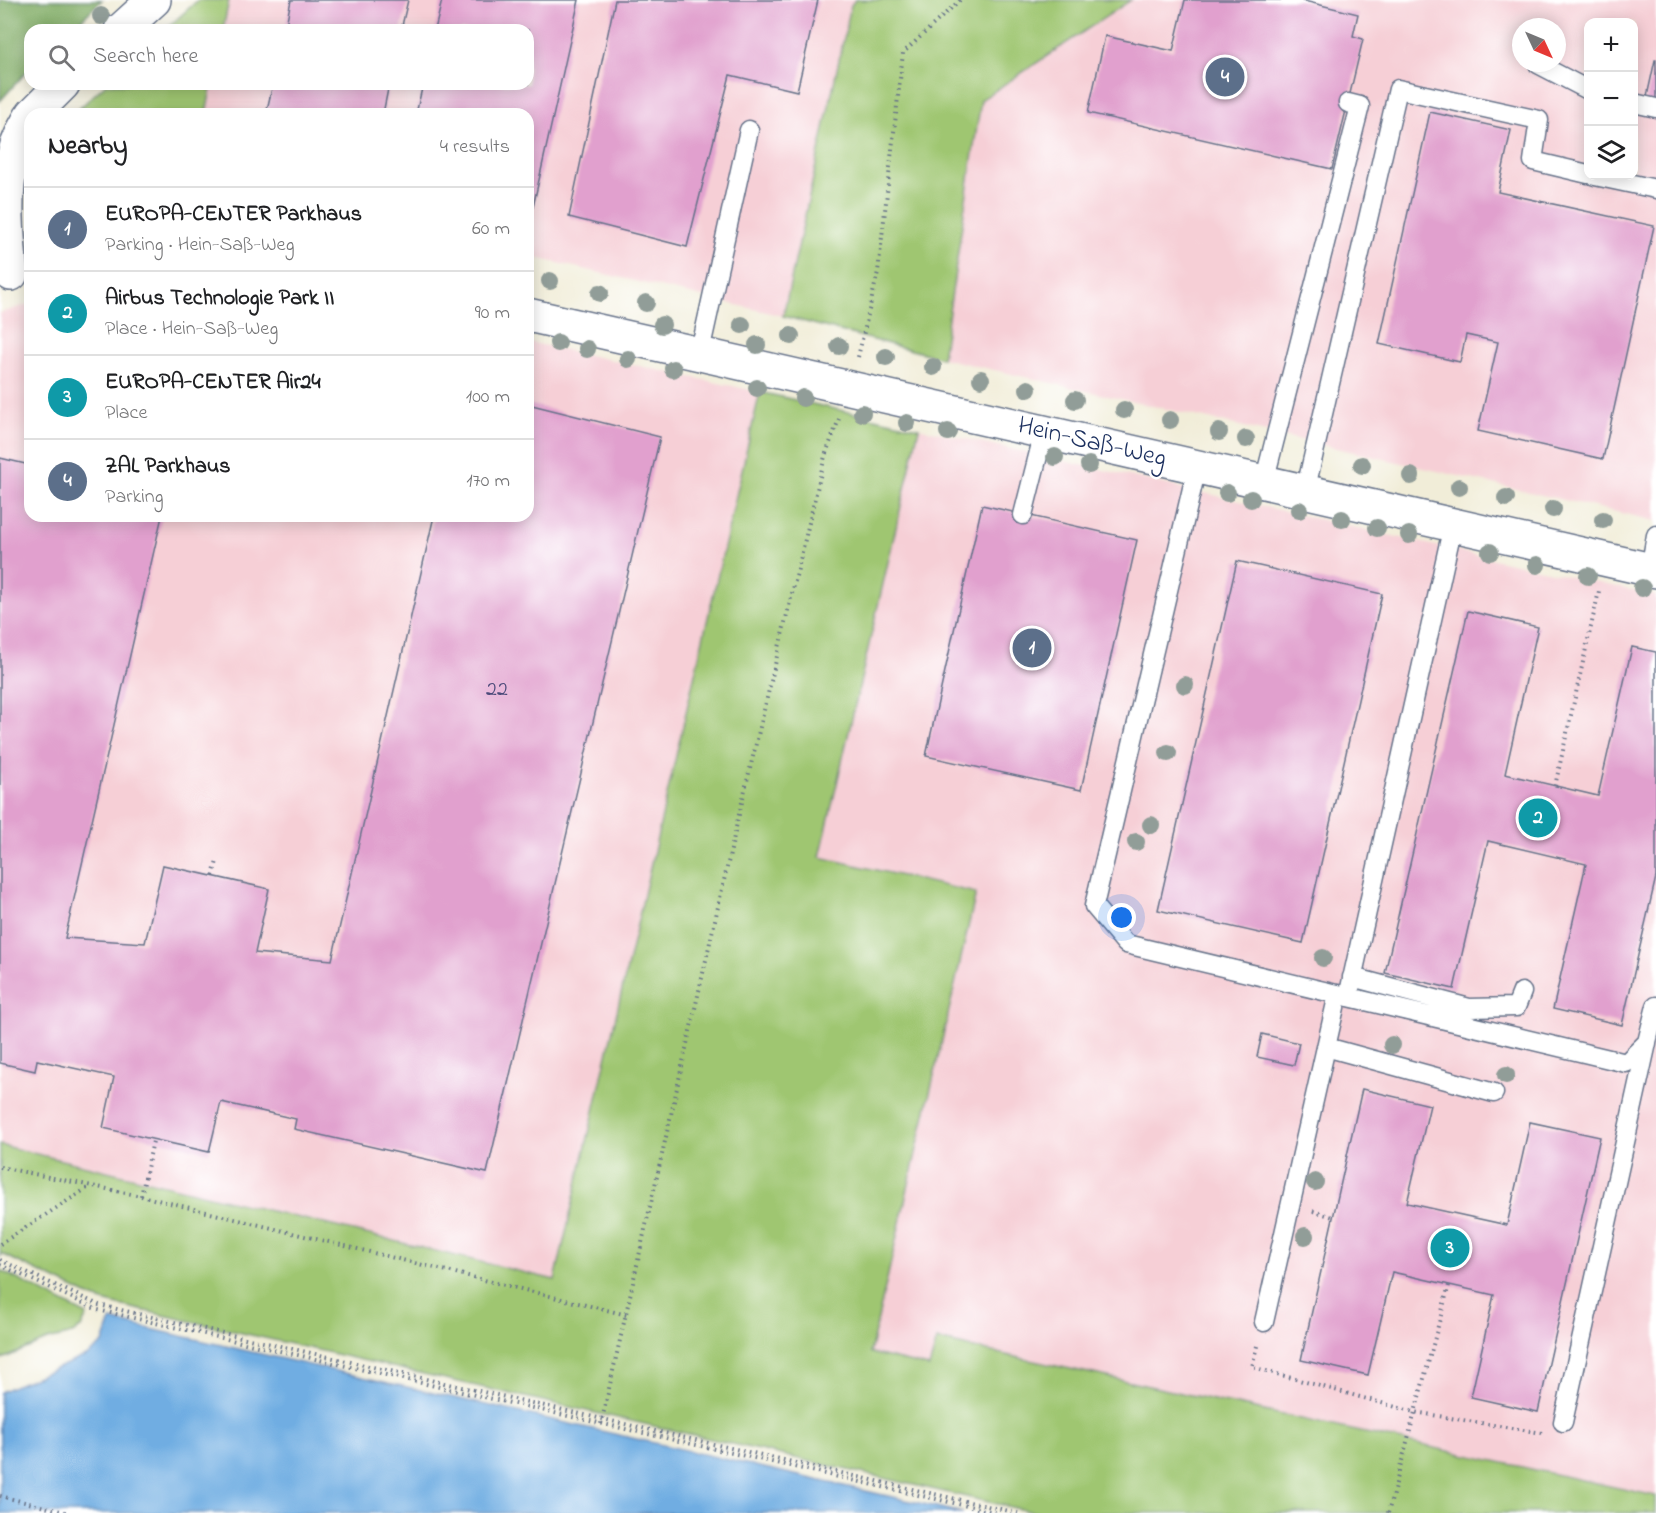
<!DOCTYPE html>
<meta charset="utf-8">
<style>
body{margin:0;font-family:"Indie Flower",sans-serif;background:#f6f6f6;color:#202124}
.controls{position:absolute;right:18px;top:18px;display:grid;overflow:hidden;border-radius:12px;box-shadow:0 3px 15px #0003}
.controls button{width:54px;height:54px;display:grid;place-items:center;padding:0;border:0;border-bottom:2px solid #e0e0e0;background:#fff;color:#202124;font:30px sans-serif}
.compass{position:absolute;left:1512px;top:18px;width:54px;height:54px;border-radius:50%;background:#fff;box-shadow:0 3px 15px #0003;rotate:134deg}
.you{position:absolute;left:1122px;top:918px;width:21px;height:21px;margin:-15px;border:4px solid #fff;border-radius:50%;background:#1a73e8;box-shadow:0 0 0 9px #1a73e833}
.badge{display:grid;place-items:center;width:39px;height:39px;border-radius:50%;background:#d1495b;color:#fff;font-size:20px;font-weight:700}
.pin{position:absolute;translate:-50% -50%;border:3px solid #fff;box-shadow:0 2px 6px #0006}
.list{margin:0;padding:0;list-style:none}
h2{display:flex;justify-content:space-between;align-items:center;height:78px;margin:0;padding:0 24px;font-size:26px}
h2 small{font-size:20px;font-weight:400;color:#757577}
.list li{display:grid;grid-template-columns:39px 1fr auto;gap:18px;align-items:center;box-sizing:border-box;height:84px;padding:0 24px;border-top:2px solid #e0e0e0}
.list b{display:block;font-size:22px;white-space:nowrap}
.list p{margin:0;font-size:20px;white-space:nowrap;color:#757577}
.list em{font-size:20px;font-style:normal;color:#757577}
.icon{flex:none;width:33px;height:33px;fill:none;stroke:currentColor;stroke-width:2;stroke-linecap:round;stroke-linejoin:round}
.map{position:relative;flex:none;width:1656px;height:1513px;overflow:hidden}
.search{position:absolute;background:#fff;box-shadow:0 3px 15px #0003;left:24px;top:24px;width:510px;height:66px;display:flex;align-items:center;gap:15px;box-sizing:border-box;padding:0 21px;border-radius:18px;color:#757577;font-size:22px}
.panel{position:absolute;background:#fff;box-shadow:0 3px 15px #0003;left:24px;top:108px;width:510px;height:414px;border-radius:18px}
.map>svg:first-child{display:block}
.built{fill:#f6cfd6;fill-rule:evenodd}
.green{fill:#9fc671;stroke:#5d7a68;stroke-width:1.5}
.forest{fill:#7fab63;stroke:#4d6d60;stroke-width:1.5}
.water{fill:#70ade2;stroke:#466ea0;stroke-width:1.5}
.building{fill:#e1a0ce}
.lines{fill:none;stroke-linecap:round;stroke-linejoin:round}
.service-casing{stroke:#667289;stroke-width:21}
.minor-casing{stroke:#667289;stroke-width:36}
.path{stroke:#667289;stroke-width:4;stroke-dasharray:1.5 4.5;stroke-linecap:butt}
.service{stroke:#fff;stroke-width:18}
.minor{stroke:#fff;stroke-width:33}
.tree{fill:#919d98}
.labels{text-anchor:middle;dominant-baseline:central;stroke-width:5;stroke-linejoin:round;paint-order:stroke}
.number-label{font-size:22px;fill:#4c4b7a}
.street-label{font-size:26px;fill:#1b2f5e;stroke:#fff}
</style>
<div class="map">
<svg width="1656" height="1513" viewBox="0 0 1656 1513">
<rect width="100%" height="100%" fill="#fff"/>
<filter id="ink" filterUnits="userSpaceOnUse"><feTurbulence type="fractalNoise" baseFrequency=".0167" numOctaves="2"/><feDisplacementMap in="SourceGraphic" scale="12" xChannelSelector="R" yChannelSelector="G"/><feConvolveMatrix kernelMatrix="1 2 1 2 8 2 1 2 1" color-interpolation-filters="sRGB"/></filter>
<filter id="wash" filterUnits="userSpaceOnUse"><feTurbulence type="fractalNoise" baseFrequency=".008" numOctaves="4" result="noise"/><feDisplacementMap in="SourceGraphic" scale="24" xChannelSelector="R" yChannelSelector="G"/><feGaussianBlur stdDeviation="1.35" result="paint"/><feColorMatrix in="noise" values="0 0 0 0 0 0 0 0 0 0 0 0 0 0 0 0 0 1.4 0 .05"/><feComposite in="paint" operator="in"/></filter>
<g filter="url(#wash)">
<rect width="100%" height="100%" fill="#f1edd8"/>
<path class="built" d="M229 0H855L851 5 783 316 528 256V114H207L212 84H528V30H223Z
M1131 0H1656V521L942 358 981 100ZM1588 22H1634V176H1588ZM1521 27H1557V63H1521Z
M30 304V516H528V342L760 392 555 1280 0 1145V313Z
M919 428 1656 596V1496L938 1340 929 1367 870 1353 976 893 820 857Z"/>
<path class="green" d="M198 0H229L223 30H165Z
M855 0H1131L981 100 942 358 783 316 851 5Z
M106 84H212L206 114H73Z
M760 392 919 428 820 857 976 893 870 1353 929 1367 937 1340 1656 1496V1513H1037L110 1303 93 1298 2 1254 0 1257V1145L555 1280Z
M0 1270 87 1315 81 1328 69 1335 47 1340 0 1360Z"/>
<path class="forest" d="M0 0H102L71 30H30V68L0 101Z"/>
<path class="water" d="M111 1320 963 1513H0V1392L88 1355 103 1343Z"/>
<g id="blocks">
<path class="building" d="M291 0H408L401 30H285Z
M442 0H579L533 207 528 206V114H416L423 84H528V30H435Z
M615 0H818L797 91 730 75 687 247 569 217Z
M1185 0H1300L1358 14 1353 36 1363 39 1332 169 1088 113 1105 36 1173 51Z
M1655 60H1656V104L1646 101Z
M273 84H389L383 114H266Z
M1430 112 1511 130 1498 192 1654 226 1603 459 1478 431 1498 342 1466 335 1460 362 1379 344Z
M528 404 660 437 487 1173 294 1129 296 1119 221 1102 209 1152 103 1128 114 1077 37 1060 35 1071 0 1063V458L30 465V516H162L65 938 145 943 163 865 269 889 255 953 332 960 434 516H528Z
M982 505 1137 540 1081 790 926 756Z
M1237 561 1382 594 1303 943 1158 910Z
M1468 611 1538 627 1505 774 1598 796 1632 647 1656 652V877L1622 1025 1553 1009 1586 864 1488 841 1454 989 1385 973Z
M1262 1034 1299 1043 1294 1065 1257 1057Z
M1362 1089 1430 1105 1407 1203 1507 1225 1530 1122 1600 1137 1538 1412 1471 1397 1494 1295 1392 1272 1368 1375 1301 1360Z"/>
</g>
</g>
<g filter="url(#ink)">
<use href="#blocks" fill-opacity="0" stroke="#667289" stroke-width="1.5"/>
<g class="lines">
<g class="service-casing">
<path id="service" d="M1538 64 1588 90
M1634 103 1656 108
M1595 176 1656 189
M699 356 749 130
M1197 467 1094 906 1126 944 1626 1063 1647 1042 1656 1006
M1264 482 1360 106 1348 103
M1305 492 1398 89 1539 120 1533 161 1588 174
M1023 515 1044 432
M1650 570 1656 535
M1352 977 1469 1008 1516 1007 1522 992
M1348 997 1453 525
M1326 1047 1494 1093
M1264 1322 1338 994
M1563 1422 1647 1043"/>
</g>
<g class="minor-casing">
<path id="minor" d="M121 30 154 0
M33 114 63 84
M11 274C6 215 0 168 30 118
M528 315 1656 571"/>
</g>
<path class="path" d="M858 357 878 272 903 53 960 0
M1555 786 1599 591
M213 876 217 861
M0 1167 141 1196 627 1315
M141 1196 153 1141
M1313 1211 1333 1217
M0 1244 89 1187
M0 1260 99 1305 1018 1513
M0 1265 98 1310 998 1513
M1257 1346 1252 1367 1414 1412 1542 1433
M601 1424 737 823 825 456 839 419
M0 1496 69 1513
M1388 1513 1449 1285"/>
<use href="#service" class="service"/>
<use href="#minor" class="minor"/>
</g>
<g class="tree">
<circle cx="101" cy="16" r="9"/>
<circle cx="550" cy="281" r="9"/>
<circle cx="600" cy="293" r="9"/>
<circle cx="646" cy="303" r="9"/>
<circle cx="662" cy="325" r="9"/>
<circle cx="742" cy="325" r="9"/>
<circle cx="791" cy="336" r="9"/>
<circle cx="558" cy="343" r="9"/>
<circle cx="757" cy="345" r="9"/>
<circle cx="839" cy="346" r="9"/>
<circle cx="587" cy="349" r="9"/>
<circle cx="886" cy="357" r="9"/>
<circle cx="628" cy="359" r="9"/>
<circle cx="933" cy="367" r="9"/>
<circle cx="673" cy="369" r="9"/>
<circle cx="981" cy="379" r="9"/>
<circle cx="757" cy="388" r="9"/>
<circle cx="1028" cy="389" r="9"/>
<circle cx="803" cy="398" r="9"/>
<circle cx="1075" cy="400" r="9"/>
<circle cx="1124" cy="410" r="9"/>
<circle cx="862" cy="413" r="9"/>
<circle cx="1170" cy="420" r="9"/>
<circle cx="907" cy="423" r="9"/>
<circle cx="948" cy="432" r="9"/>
<circle cx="1219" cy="432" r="9"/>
<circle cx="1246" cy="439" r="9"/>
<circle cx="1055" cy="457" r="9"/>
<circle cx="1089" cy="465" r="9"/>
<circle cx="1362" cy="465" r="9"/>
<circle cx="1411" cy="476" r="9"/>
<circle cx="1459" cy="487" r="9"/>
<circle cx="1227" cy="493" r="9"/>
<circle cx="1506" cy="498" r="9"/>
<circle cx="1251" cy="499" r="9"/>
<circle cx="1553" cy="509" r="9"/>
<circle cx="1299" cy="510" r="9"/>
<circle cx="1342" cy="519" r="9"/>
<circle cx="1603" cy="520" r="9"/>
<circle cx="1377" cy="528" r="9"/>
<circle cx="1409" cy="535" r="9"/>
<circle cx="1490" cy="552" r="9"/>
<circle cx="1537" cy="565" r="9"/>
<circle cx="1588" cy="576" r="9"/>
<circle cx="1642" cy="588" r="9"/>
<circle cx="1185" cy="685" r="9"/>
<circle cx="1168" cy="753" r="9"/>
<circle cx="1151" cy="825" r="9"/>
<circle cx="1136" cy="842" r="9"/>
<circle cx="1323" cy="958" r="9"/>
<circle cx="1392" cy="1045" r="9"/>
<circle cx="1506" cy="1075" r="9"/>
<circle cx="1315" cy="1182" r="9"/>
<circle cx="1305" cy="1236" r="9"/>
</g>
</g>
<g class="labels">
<g class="number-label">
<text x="497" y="690">22</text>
</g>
<g class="street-label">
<text transform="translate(1092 443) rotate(13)">Hein-Saß-Weg</text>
</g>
</g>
</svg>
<div class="controls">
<button>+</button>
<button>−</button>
<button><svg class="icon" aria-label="layers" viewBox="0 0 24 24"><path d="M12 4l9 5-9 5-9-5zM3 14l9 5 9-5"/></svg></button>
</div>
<svg class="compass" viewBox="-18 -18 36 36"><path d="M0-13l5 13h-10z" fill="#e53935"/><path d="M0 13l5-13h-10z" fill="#757577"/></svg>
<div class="you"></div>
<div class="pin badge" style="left:1032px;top:648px;background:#5c6f8a">1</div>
<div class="pin badge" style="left:1538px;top:818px;background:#0f9aa8">2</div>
<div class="pin badge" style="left:1450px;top:1248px;background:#0f9aa8">3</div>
<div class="pin badge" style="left:1225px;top:77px;background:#5c6f8a">4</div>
<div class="search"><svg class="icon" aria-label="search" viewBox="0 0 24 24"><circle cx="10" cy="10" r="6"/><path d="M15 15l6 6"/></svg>Search here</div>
<section class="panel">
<h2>Nearby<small>4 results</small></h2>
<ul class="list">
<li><span class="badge" style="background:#5c6f8a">1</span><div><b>EUROPA-CENTER Parkhaus</b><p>Parking · Hein-Saß-Weg</p></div><em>60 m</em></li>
<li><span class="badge" style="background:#0f9aa8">2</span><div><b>Airbus Technologie Park II</b><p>Place · Hein-Saß-Weg</p></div><em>90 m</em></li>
<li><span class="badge" style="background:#0f9aa8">3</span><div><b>EUROPA-CENTER Air24</b><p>Place</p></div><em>100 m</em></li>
<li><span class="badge" style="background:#5c6f8a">4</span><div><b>ZAL Parkhaus</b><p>Parking</p></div><em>170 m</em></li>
</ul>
</section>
</div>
